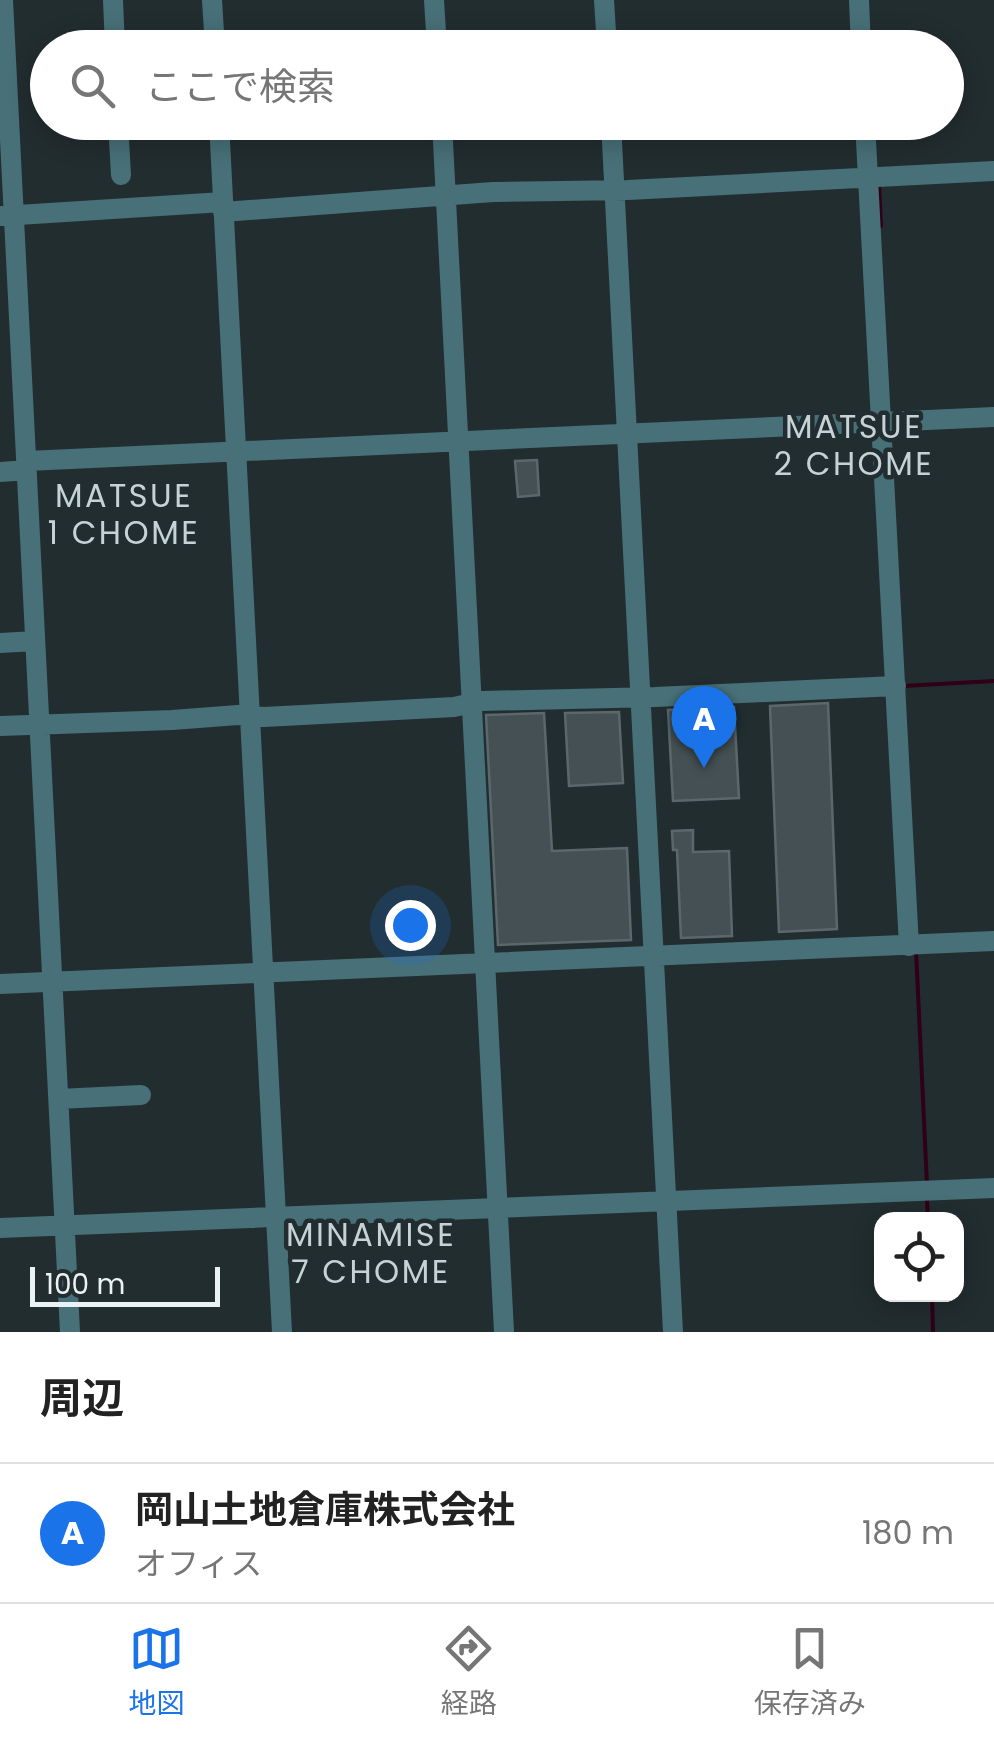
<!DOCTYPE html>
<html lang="ja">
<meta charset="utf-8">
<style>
body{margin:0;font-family:Poppins,"Noto Sans JP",sans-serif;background:#f6f6f6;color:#222}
.controls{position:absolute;right:30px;bottom:30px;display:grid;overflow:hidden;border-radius:20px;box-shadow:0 5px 25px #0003}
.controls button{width:90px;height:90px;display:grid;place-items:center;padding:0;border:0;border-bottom:2px solid #e0e0e0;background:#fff;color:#222;font:50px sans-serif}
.scale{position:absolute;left:30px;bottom:25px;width:190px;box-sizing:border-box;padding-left:10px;border:5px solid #ebf2f4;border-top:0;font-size:28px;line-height:35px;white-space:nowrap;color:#ebf2f4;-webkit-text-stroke:8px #222d30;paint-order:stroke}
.you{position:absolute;left:410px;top:925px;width:35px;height:35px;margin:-25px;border:8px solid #fff;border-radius:50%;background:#1a73e8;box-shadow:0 0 0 15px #1a73e833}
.badge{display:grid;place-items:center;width:65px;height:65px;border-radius:50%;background:#1a73e8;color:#fff;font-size:32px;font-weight:700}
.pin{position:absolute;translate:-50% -82px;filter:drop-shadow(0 2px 5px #0008)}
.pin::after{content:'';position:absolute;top:52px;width:35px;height:30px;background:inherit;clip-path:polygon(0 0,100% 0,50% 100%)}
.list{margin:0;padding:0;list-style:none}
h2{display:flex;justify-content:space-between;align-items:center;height:130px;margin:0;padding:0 40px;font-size:42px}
h2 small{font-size:32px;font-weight:400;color:#767676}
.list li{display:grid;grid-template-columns:65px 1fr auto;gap:30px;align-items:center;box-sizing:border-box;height:140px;padding:0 40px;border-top:2px solid #e0e0e0}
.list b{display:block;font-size:38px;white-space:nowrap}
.list p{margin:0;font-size:32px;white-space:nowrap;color:#767676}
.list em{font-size:32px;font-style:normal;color:#767676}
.icon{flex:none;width:55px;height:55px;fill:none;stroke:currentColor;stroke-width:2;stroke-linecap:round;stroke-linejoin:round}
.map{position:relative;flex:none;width:994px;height:1332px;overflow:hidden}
.search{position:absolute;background:#fff;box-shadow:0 5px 25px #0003;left:30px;right:30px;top:30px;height:110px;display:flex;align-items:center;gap:25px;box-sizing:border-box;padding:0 35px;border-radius:55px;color:#767676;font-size:38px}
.sheet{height:270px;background:#fff}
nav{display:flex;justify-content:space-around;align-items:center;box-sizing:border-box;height:140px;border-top:2px solid #e0e0e0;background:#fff;font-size:28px;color:#767676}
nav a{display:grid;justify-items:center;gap:5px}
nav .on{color:#1a73e8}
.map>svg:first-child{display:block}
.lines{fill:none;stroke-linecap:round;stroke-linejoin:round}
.stream{stroke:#2f0018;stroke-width:4}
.building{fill:#445053;stroke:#5b686b;stroke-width:2.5}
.minor{stroke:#487078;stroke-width:20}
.labels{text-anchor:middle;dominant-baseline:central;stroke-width:9;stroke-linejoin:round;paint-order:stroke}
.neighbourhood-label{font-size:32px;letter-spacing:2.5px;fill:#c5d3d6;stroke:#222d30}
</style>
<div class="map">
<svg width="994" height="1332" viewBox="0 0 994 1332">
<rect width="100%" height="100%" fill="#222d30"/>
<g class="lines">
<path class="stream" d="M879 185 881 226
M903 686 994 681
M916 950 927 1185
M927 1199 928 1220
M932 1294 933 1332"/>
</g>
<path class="building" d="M537 460 539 495 518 497 515 461Z
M828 703 837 929 779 932 770 706Z
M734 707 739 798 673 801 668 710Z
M619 712 623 783 569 786 565 713Z
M544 713 552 851 627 848 631 940 498 945 486 715Z
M693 830V852L729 851 732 936 681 938 677 850H673L672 831Z"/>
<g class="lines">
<path class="minor" d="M3 0 70 1332
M113 0 115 48
M212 0 215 48
M434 0 437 48
M604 0 607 48
M859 0 861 48
M118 122 121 175
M219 122 282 1332
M442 122 504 1332
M611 122 673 1332
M865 122 909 946
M223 212 493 192 628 190 994 171
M2 216 223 202
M27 461 994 417
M0 472 27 470
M0 643 35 641
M0 726 172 720 238 715 264 717 454 707 481 701 655 697 896 686
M0 984 994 941
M59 1099 141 1095
M0 1228 994 1188"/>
</g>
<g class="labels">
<g class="neighbourhood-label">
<text x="854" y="426">MATSUE<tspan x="854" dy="37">2 CHOME</tspan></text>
<text x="124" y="495">MATSUE<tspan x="124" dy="37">1 CHOME</tspan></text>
<text x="371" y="1234">MINAMISE<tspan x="371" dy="37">7 CHOME</tspan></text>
</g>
</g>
</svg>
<div class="controls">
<button><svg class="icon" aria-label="locate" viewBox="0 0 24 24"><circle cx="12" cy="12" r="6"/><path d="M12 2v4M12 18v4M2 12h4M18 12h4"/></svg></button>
</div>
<div class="scale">100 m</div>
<div class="you"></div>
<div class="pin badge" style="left:704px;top:768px">A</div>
<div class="search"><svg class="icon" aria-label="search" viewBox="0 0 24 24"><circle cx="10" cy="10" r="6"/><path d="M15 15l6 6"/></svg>ここで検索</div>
</div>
<section class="sheet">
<h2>周辺<small></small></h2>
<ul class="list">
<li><span class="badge">A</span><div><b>岡山土地倉庫株式会社</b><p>オフィス</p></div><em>180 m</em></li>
</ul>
</section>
<nav>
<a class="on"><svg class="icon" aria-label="map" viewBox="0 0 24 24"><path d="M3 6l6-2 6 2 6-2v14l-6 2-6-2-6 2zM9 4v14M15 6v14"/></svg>地図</a>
<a><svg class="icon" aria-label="directions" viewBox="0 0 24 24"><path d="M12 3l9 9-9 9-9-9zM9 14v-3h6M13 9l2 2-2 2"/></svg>経路</a>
<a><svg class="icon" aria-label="saved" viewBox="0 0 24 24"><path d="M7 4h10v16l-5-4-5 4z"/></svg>保存済み</a>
</nav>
